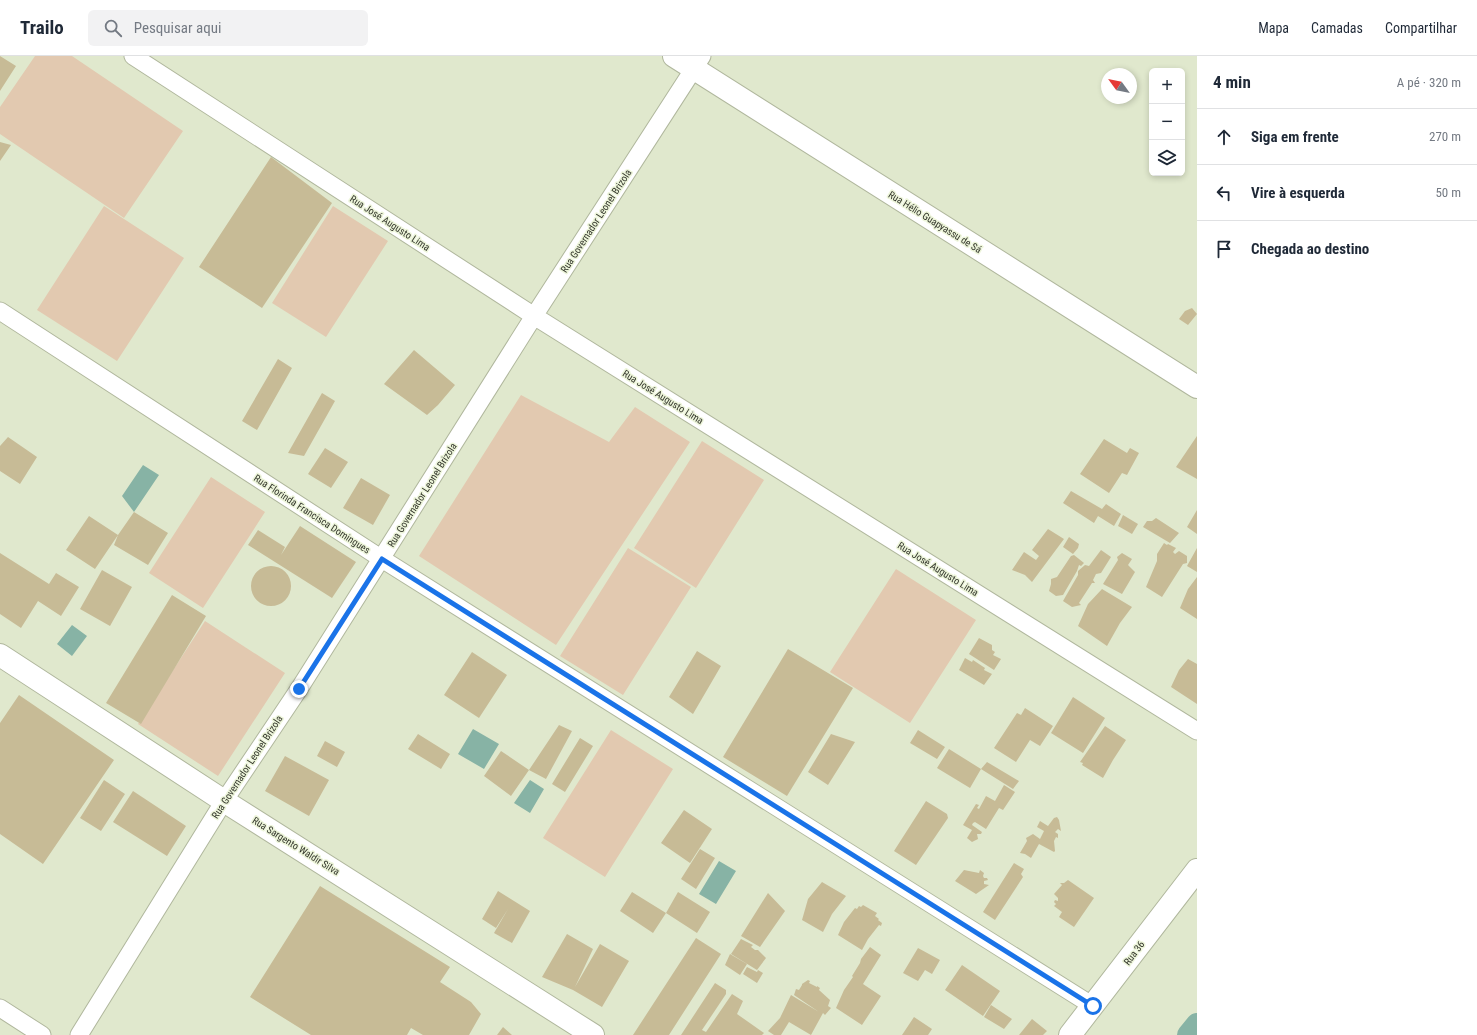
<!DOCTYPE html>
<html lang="pt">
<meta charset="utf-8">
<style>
body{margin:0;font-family:"Roboto Condensed",sans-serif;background:#f2f2f3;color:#1f2937}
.controls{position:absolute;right:12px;top:12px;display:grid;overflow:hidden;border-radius:6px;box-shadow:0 2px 6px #0003}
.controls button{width:36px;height:36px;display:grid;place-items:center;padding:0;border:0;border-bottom:1px solid #e0e1e3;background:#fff;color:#1f2937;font:20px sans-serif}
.compass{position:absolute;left:1101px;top:12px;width:36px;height:36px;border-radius:50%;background:#fff;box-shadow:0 2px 6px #0003;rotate:303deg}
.stop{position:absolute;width:12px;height:12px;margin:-9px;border:3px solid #1a73e8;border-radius:50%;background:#fff}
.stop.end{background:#1a73e8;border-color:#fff;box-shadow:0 1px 4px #0008}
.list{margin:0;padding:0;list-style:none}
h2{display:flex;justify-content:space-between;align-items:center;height:52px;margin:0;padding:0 16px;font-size:17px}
h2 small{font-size:13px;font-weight:400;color:#747a83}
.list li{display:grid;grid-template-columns:26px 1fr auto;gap:12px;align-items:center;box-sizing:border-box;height:56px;padding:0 16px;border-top:1px solid #e0e1e3}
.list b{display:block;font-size:15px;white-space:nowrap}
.list em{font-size:13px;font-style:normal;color:#747a83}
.icon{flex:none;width:22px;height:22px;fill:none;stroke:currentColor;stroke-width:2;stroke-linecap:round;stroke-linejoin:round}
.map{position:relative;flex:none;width:1197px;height:979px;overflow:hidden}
header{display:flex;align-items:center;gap:24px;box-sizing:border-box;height:56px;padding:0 20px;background:#fff;border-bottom:1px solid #e0e1e3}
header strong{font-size:19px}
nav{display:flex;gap:22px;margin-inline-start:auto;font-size:14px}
.search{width:280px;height:36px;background:#f2f2f3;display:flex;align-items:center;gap:10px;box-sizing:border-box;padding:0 14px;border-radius:6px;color:#747a83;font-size:15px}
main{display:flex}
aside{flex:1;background:#fff}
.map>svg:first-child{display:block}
.green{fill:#e2c9b0}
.water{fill:#87b3a5}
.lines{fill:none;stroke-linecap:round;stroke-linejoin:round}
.canal{stroke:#87b3a5;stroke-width:22}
.building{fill:#c7bb96}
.minor-casing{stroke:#b0b79d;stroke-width:19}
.primary-casing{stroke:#b0b79d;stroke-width:24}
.minor{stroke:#fff;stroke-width:17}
.primary{stroke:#fff;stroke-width:22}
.route{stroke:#1a73e8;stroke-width:5}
.labels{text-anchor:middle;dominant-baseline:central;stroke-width:3;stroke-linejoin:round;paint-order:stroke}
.street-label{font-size:10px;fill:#31342a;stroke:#edf5da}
</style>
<header>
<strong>Trailo</strong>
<div class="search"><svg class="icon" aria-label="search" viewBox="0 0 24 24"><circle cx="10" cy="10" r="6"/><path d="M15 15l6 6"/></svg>Pesquisar aqui</div>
<nav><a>Mapa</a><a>Camadas</a><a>Compartilhar</a></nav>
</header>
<main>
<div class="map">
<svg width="1197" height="979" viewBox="0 0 1197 979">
<rect width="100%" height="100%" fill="#e0e8cd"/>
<path class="green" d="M35 0H72L183 75 124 162 0 78V51Z
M104 150 184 202 117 305 37 254Z
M333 150 388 185 326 281 272 247Z
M521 339 609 386 635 351 690 386 556 589 419 500Z
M702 385 764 424 696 532 634 492Z
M211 421 265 456 203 552 149 517Z
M628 492 691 531 623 639 560 600Z
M896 513 976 564 910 667 830 616Z
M205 565 285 617 218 720 138 668Z
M611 674 673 713 605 821 543 782Z"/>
<path class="water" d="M143 409 159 419 134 456 122 440Z
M72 569 87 580 72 600 57 588Z
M473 673 499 688 484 713 458 698Z
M530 724 544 733 530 757 514 747Z
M719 805 736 815 716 848 699 838Z"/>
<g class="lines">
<path class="canal" d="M1188 979 1197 968"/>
</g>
<path class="building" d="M0 0 16 10 0 35Z
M0 86 11 89 0 105Z
M271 101 332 147 262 252 199 211Z
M1192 252 1197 258 1188 269 1179 263 1185 255Z
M414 294 455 329 438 349 427 359 384 328Z
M278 303 292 312 257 374 242 365Z
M322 337 335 345 304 400 288 397Z
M1197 380V423L1176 411Z
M8 381 37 401 20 428 0 415V390Z
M1104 383 1127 397 1130 392 1139 397 1127 419 1122 417 1109 437 1080 418Z
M325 392 348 406 331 432 308 418Z
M361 422 390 439 373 469 343 452Z
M1071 435 1102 453 1106 448 1121 458 1114 470 1098 460 1094 467 1063 447Z
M1197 454V478L1187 471Z
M134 456 168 477 148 509 114 489 118 479Z
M1123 459 1138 468 1132 478 1118 470Z
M89 460 118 479 95 513 66 494Z
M1156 462 1179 477 1170 487 1143 471 1147 465H1152Z
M300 470 356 506 332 542 248 489 258 474 285 491 281 499Z
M1048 473 1064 483 1032 526 1025 519 1012 514 1024 496 1036 504 1039 500 1032 494Z
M1069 481 1079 488 1078 492 1073 498 1063 491Z
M1164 487 1167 489 1168 488 1176 492 1173 496 1175 498 1179 495 1187 500V507L1183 508 1162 541 1146 531 1157 505V498Z
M1197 492V516L1187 510Z
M1101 494 1111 501 1101 517 1096 518 1093 524 1095 527H1092L1079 547 1081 549 1072 551 1063 545 1078 519V515L1085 509 1089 510Z
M0 497 49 528 56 517 79 531 61 560 38 545 21 572 0 558Z
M1122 497 1132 503 1128 509 1135 516 1122 538 1103 528 1118 504 1117 501Z
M1074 499 1084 507 1081 510 1079 509 1077 515 1063 539 1056 540 1049 535 1051 528V523L1057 521 1071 500Z
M251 530a20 20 0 1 1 40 0a20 20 0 1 1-40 0Z
M102 514 132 531 110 570 80 553Z
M1197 521V563L1180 552 1188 533Z
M1102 533 1132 551 1120 567 1107 590 1078 570 1088 548Z
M172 539 206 560 141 668 106 647Z
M979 582 992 589V594L995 596 993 599 1001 603 994 614 969 598Z
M788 593 853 632 787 740 723 701Z
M697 595 721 610 693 658 669 641Z
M472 596 507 619 479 662 444 639Z
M965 602 972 606 973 604 985 612 984 614 992 618 984 629 959 614Z
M1188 603 1197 608V648L1171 631 1179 614Z
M19 639 114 704 43 808 0 778V667Z
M1073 641 1105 662 1083 697 1051 677Z
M1025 652 1053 670 1040 690 1030 684 1016 706 994 692 1017 657 1021 659Z
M559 669 572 675 546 723 529 714Z
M1105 670 1126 684 1113 704 1103 722 1082 709 1083 707 1080 706Z
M918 674 945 691 937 703 910 687Z
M418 678 450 698 441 713 408 693Z
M831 678 855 686 828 729 808 716Z
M580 682 593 690 565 736 552 728Z
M325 685 345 696 337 711 317 700Z
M949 693 981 713 970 732 937 712Z
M501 695 529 714 511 740 484 720Z
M285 700 329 724 309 760 265 735Z
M987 706 1019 725 1013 733 981 713Z
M104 724 125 738 101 775 80 762Z
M1004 729 1015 736 1003 754 999 752 986 773 975 766 973 767 972 769 982 776 981 778H977L978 783 972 786 967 782 972 774 963 769 976 748 979 749 977 752 979 753 986 740 995 745Z
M133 735 186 770 167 800 113 766Z
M926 745 947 758 948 762 916 809 894 795Z
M684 754 712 773 690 807 661 787Z
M1057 761 1059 764 1061 775 1058 773 1055 776 1058 778V782L1056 781 1054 785 1055 795 1054 796 1039 788 1031 802 1025 798 1020 797 1027 785 1026 782 1033 778 1040 783 1044 775 1037 771 1040 765 1048 770 1054 762Z
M700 793 715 802 696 833 681 823Z
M1014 807 1024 813 1021 818 1023 821 995 864 983 856Z
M964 814 979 817 980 814 984 817 983 820 984 822H987L988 824 984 825V828L989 829 976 838 955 825Z
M1068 824 1094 842 1074 871 1059 861 1062 856 1054 850 1056 848 1054 846 1055 844 1058 845V842L1054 838 1062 829 1060 827H1064Z
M822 826 846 840 832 858 823 876 802 864 808 843Z
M320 830 450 911 440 926 471 946 481 958 469 979H423L411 972 407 979H311L250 941Z
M498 835 530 855 512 887 494 877 508 853 496 872 482 863Z
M632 836 666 857 653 877 620 855Z
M678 836 710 856 697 877 666 857Z
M768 837 785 855 760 891 741 880Z
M863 849 877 857 875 860 879 863 878 864 882 867 881 870 879 869 868 883 862 894 838 879 844 866 855 852 857 853 859 850 861 851Z
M567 878 593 893 575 931 600 888 629 905 602 951 573 934 542 921Z
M696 882 721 898 669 979H633Z
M741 883 753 889 751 891 755 894H758L766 902 757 914 731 898Z
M870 891 881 899 863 928 881 940 862 969 836 952 844 934 853 921 852 920 860 907 861 903Z
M918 892 940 904 932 918 925 914 918 925 903 917Z
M730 898 747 908 740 919 725 909Z
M962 909 1000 935 983 960 945 934Z
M747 911 757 916 758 914 763 917 757 927 743 918Z
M808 924 810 925 809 927 817 931V930L820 932 819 934 830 944 828 950 831 952 825 959 823 957 811 979 789 966 781 979H774L768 975 780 962 791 939 819 956 794 939 796 933 799 934 802 929V928Z
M715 927 726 934V938L702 974 706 976 732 938 743 945 737 958 764 977 762 979H681Z
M991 949 1012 963 1004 973 984 961Z
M914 961 932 973 928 979H902Z
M1032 963 1047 975 1043 979H1019Z
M503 971 512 979H497Z"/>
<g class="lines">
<g class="minor-casing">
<path id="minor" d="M133 0 534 260 1197 675
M0 255 382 503 1093 950
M0 952 42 979
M79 979 224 745 299 633 534 260 702 0"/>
</g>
<g class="primary-casing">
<path id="primary" d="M674 0 1197 331
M0 599 224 745 593 979
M1070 979 1197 814"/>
</g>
<use href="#minor" class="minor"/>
<use href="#primary" class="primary"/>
</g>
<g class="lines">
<path class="route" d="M299 633 382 503 1093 950"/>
</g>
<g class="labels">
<g class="street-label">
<text transform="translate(596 165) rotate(-57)">Rua Governador Leonel Brizola</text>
<text transform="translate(935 166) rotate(32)">Rua Hélio Guapyassu de Sá</text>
<text transform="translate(390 167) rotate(33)">Rua José Augusto Lima</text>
<text transform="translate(663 341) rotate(32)">Rua José Augusto Lima</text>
<text transform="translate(422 439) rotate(-58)">Rua Governador Leonel Brizola</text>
<text transform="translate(312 458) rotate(33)">Rua Florinda Francisca Domingues</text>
<text transform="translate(938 513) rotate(32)">Rua José Augusto Lima</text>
<text transform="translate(247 711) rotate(-57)">Rua Governador Leonel Brizola</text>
<text transform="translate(296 790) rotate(32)">Rua Sargento Waldir Silva</text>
<text transform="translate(1134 897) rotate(-53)">Rua 36</text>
</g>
</g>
</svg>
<div class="controls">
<button>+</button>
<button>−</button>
<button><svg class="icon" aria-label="layers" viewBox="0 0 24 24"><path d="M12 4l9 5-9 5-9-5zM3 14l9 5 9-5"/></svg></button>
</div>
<svg class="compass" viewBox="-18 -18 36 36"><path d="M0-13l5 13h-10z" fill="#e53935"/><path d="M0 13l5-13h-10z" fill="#747a83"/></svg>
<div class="stop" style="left:1093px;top:950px"></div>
<div class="stop end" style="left:299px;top:633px"></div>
</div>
<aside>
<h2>4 min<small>A pé · 320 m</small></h2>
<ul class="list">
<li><svg class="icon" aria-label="ahead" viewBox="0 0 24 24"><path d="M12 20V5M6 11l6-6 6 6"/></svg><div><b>Siga em frente</b></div><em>270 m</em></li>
<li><svg class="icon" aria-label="left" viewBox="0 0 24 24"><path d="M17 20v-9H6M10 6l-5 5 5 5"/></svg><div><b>Vire à esquerda</b></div><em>50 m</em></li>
<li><svg class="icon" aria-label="arrive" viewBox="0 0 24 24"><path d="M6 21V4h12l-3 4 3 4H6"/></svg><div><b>Chegada ao destino</b></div></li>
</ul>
</aside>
</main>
